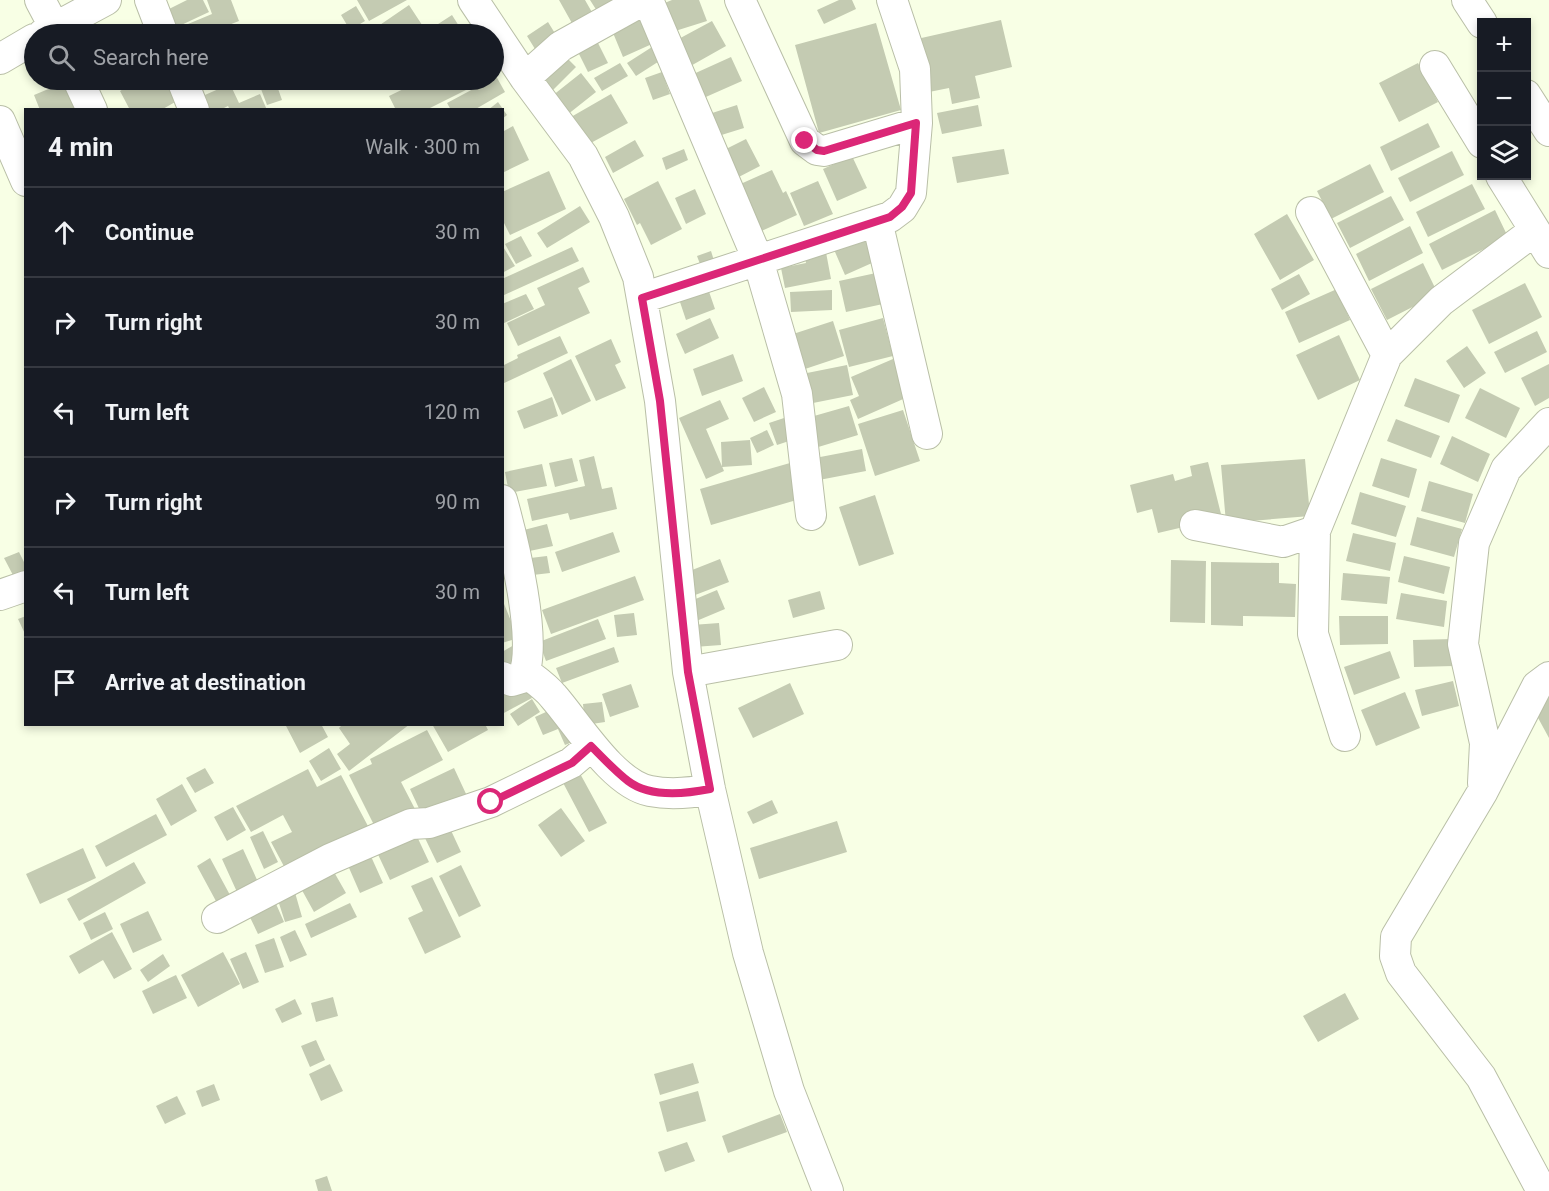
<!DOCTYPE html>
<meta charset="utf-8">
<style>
body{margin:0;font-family:Roboto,sans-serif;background:#242831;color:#f1f3f6}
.controls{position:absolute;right:18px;top:18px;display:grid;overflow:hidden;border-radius:0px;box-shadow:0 3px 9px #0003}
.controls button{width:54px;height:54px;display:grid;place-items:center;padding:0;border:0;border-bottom:2px solid #363941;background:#171b24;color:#f1f3f6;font:30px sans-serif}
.stop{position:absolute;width:18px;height:18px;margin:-14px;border:4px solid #db2777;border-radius:50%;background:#fff}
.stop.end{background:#db2777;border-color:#fff;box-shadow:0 2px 6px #0008}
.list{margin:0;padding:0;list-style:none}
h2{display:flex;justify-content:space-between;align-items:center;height:78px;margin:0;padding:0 24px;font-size:26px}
h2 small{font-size:20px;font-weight:400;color:#9ea1a6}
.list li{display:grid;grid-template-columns:39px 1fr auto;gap:18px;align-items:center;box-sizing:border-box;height:90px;padding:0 24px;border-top:2px solid #363941}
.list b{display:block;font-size:22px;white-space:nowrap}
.list em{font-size:20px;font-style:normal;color:#9ea1a6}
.icon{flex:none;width:33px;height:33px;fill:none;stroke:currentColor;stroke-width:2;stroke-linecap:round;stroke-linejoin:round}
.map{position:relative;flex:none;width:1549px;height:1191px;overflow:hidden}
.search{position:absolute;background:#171b24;box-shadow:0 3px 9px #0003;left:24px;top:24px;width:480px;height:66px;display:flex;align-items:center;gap:15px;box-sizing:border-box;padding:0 21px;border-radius:33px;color:#9ea1a6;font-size:22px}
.panel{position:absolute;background:#171b24;box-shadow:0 3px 9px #0003;left:24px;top:108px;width:480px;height:618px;border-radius:0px}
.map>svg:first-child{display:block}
.building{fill:#c4cbb2}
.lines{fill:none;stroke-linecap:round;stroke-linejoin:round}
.minor-casing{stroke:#b9bfa7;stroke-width:32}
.minor{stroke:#fff;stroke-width:30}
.route{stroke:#db2777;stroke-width:8}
</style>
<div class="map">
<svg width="1549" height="1191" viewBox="0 0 1549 1191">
<rect width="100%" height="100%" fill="#f8ffe5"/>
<path class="building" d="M187 0H203L209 12 177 27 169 9Z
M207 0H231L239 21 206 34H178L176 29 212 14Z
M357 0H407L369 21Z
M559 0H585L593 14 573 25Z
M590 0H613L597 11Z
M672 0H699L707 21 672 32 662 4Z
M839 0H852L856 9 824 24 817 10Z
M409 5 428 34H378L374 29Z
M356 6 365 21 350 30 341 15Z
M452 15 464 34H440L435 26Z
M639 15 652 44 623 57 611 28Z
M1001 20 1012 67 975 76 980 98 952 104 949 88 929 92 917 39Z
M712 21 726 46 687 68 673 42Z
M548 22 556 35 535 49 527 36Z
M876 23 901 110 819 133 795 45Z
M245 28 247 34H226Z
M597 41 608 63 588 72 577 50Z
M652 47 661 60 636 76 627 63Z
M566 57 576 67 553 90 542 79Z
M731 57 742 81 699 100 689 76Z
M620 63 628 76 602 91 594 78Z
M1418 63 1438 102 1399 122 1379 83Z
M662 72 670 94 653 100 645 78Z
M581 73 596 92 567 115 552 96Z
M496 76 505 92 474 110H451L447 103 490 80H494Z
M70 80 83 106 75 110H40L34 95Z
M136 80H165L177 101 161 110H130L120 91 137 81Z
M194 80H216L198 88Z
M422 80H478L480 83 426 110H396L389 96Z
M276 83 282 100 267 105 261 89Z
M230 84 239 103 260 94 267 110H230L228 106 220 110H203L198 98Z
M611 94 628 123 587 145 571 117Z
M498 102 507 115 502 119V110H488Z
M737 105 744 128 715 137 709 114Z
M978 105 982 126 942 134 937 113Z
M1428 123 1440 147 1391 171 1380 147Z
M513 126 529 160 502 173V132Z
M746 139 760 166 731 181 718 153Z
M635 140 644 156 613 173 605 157Z
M684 149 688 160 666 170 662 158Z
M1004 149 1009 174 957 183 952 157Z
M1452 151 1464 175 1410 202 1398 178Z
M852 156 867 188 837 201 823 169Z
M1370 164 1384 192 1331 219 1317 191Z
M772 170 783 193 786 191 797 215 757 233 736 186Z
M549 171 566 209 510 235 502 219V192Z
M658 181 682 229 651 245 640 223 637 225 624 199Z
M818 181 833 214 804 226 790 193Z
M1472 184 1485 209 1428 237 1416 212Z
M695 189 706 214 686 224 675 198Z
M1391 196 1404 220 1350 248 1337 223Z
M580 206 590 222 547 248 537 233Z
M1495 210 1508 237 1442 270 1429 244Z
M1287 214 1314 260 1280 280 1254 234Z
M1410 226 1423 253 1369 281 1356 254Z
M867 229 881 259 845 275 832 245Z
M521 236 532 256 516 264 505 244Z
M502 245 515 266 502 273Z
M572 247 579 261 502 296V279Z
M825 247 831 279 785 288 781 268 806 263 804 252Z
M711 251 716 267 703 272 697 256Z
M1423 263 1438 294 1387 320 1371 289Z
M583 267 590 282 578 288 590 313 518 346 507 323 545 305 537 288Z
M876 273 883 304 846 312 839 281Z
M1299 274 1310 294 1282 310 1271 289Z
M705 280 715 309 686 320 676 290Z
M1525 283 1542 317 1489 344 1472 310Z
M1337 289 1350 320 1299 343 1285 312Z
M832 290V310L791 312 790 292Z
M526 294 534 309 502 324V304Z
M710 318 719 338 685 354 676 334Z
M883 318 893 356 849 367 839 330Z
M833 321 844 356 802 370 790 335Z
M1537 331 1547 352 1505 373 1494 352Z
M1339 335 1360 380 1318 400 1296 355Z
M560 336 568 353 502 384V366L518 358 517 355Z
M611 339 621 362 615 365 626 388 596 401 575 356Z
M1467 346 1486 373 1464 388 1446 361Z
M733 354 743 381 702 396 693 369Z
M571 359 591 401 562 415 543 373Z
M893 359 910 396 858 419 850 400 859 396 851 377Z
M1549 364V398L1535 406 1521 378Z
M847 365 853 395 803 405 797 375Z
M1415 378 1460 395 1449 423 1404 406Z
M764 387 776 412 754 422 742 398Z
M1480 388 1520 408 1506 438 1465 418Z
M552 397 558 416 524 429 517 411Z
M720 400 729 419 706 429 724 471 706 479 679 418Z
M849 406 858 435 815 448 807 418Z
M903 410 920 461 875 476 858 424Z
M787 417 795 439 777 445 769 423Z
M1396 419 1440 436 1431 458 1387 441Z
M767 430 774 445 757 453 750 438Z
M1452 436 1490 454 1478 482 1440 464Z
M750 440 752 465 722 467 721 442Z
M862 449 866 471 819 480 815 458Z
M594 456 602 489 612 487 617 509 570 520 568 513 532 521 527 499 585 486 579 460Z
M572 458 578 481 555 487 549 463Z
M1381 458 1417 469 1409 498 1372 486Z
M1305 459 1310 516 1226 523 1221 465Z
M1208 462 1222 518 1158 533 1152 509 1137 513 1130 485 1173 474 1175 481 1192 476 1190 466Z
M790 463 800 499 711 525 700 489Z
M542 464 547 486 509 493 505 472Z
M1429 481 1473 494 1465 523 1421 511Z
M1360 492 1406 506 1396 537 1351 524Z
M875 495 894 554 859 566 839 507Z
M1417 517 1462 529 1454 557 1410 545Z
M547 524 553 546 525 552 520 531Z
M613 532 620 552 562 572 555 552Z
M1353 533 1396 543 1390 571 1346 561Z
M19 552 26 566V574L15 579 4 558Z
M547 556 550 573 524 576 522 559Z
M1404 556 1450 567 1444 594 1398 582Z
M720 559 729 582 690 597 682 574Z
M1171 560 1206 561 1205 623 1170 622Z
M1211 562 1279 563V583L1296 584 1295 617 1243 616V626L1211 625Z
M1343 573 1390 577 1387 604 1341 600Z
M635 576 644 600 551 634 542 610Z
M717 590 725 609 694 622 686 603Z
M820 591 825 609 793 618 788 600Z
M1401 593 1447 601 1444 627 1396 619Z
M502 599 518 638 502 643Z
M634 613 637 635 617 637 614 615Z
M26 616V636L18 619Z
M1339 616H1388V644L1340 645Z
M598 619 606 639 546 661 539 642Z
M719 623 721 645 694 647 692 625Z
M1453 639 1454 666 1414 667 1413 640Z
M514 645 521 657 502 668V652Z
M614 647 619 662 562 683 556 668Z
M1390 651 1400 678 1354 695 1344 667Z
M521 679 532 698 502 714V689Z
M1453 681 1459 706 1422 716 1415 690Z
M790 683 804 714 753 738 738 708Z
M631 684 639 707 610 717 602 694Z
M1405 692 1420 728 1376 746 1361 710Z
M1549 695V738L1531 705Z
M532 699 540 712 518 726 510 714Z
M602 702 605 722 585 725 583 704Z
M559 706 575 741 565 745 558 729 543 735 535 717Z
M285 724H321L328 737 300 753Z
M343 724H410L349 771 337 754 350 744 339 728Z
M432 724H485L488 730 448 752Z
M427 730 443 760 401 782 416 811 377 831 349 775 372 764 370 759Z
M329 748 341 769 321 781 309 761Z
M205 768 214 783 195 793 186 778Z
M454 768 467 796 423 817 410 789Z
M577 768 607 823 589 832 560 777Z
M308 769 317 787 341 775 369 828 287 872 271 842 292 832 283 815 251 832 236 806Z
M182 784 197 811 171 826 156 799Z
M772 800 778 813 753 824 747 812Z
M233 807 246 830 227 841 214 817Z
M561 808 585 841 561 857 538 825Z
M156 814 167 835 106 867 95 846Z
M837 821 847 852 759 879 750 848Z
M448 824 461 852 437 863 424 836Z
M413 828 429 862 390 880 374 846Z
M263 831 278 862 264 869 250 837Z
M83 848 96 878 40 904 26 874Z
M243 849 258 882 237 892 222 859Z
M369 852 383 883 360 893 346 861Z
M210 858 230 895 217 903 197 866Z
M134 862 146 883 79 921 67 899Z
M330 865 346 893 314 912 298 883Z
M461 865 481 906 459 917 439 876Z
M432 877 461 937 425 954 408 918 423 911 411 886Z
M294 889 302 917 285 922 276 894Z
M273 897 284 922 258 934 246 909Z
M350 903 357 917 311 938 305 924Z
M148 911 162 940 133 953 120 924Z
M105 912 113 929 91 940 83 923Z
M295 930 307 955 290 962 280 937Z
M112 932 132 969 114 979 103 960 79 974 69 956Z
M274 938 284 967 265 973 255 945Z
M223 952 240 984 198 1007 181 975Z
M246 952 259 982 243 989 230 959Z
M163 954 170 966 148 982 140 970Z
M176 975 187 998 153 1014 142 991Z
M1345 993 1359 1019 1318 1042 1303 1016Z
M333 997 338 1016 316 1022 311 1003Z
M295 999 302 1014 282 1023 275 1009Z
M316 1040 325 1060 310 1067 301 1046Z
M693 1063 699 1083 660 1095 654 1074Z
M330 1064 343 1091 321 1101 309 1074Z
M214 1084 220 1100 202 1107 196 1091Z
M698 1091 706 1121 667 1132 659 1102Z
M177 1096 186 1114 165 1124 156 1106Z
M780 1114 787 1132 728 1153 722 1136Z
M687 1142 695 1161 665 1172 658 1152Z
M327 1176 332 1191H318L315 1180Z"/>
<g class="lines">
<g class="minor-casing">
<path id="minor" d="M40 0 58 34
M150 0 163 34
M473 0 525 78 583 156 614 217 638 277 660 401 688 672 710 789 748 953 789 1091 828 1191
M648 0 758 260 797 394 811 515
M740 0 805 141 817 150 824 151 917 123
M1467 0 1482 23
M43 34 106 0
M0 59 34 39
M1435 66 1482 143
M525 78 561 46 644 0
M78 80 92 110
M182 80 194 110
M1526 95 1549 131
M0 121 26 181
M1501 176 1549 253
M1311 212 1387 355
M877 221 927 434
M642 298 890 217 902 208 911 193 917 123 915 69 892 0
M502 500C512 536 540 647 522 678L512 681 502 677
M1195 525 1283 542 1315 531
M0 595 26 586
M525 672C534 679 546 687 553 696 577 723 613 784 650 791 670 795 691 793 710 789
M688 672 837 645
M1345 736 1313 634 1315 531 1387 355 1441 301 1534 231
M1483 783 1485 743 1463 644 1474 543 1506 469 1549 423
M217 918 330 859 411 824 429 823 491 802 571 763 591 746
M1542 1191 1481 1077 1401 973 1395 956 1396 937 1483 791 1537 686 1549 677"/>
</g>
<use href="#minor" class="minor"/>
</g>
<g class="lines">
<path class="route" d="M491 802 572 763 591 746C603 758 615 771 628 781 650 798 685 794 710 789L688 672 660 401 642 298 890 217 902 207 911 193 916 123 824 151 817 150 805 141"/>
</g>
</svg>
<div class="controls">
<button>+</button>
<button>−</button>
<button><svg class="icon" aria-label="layers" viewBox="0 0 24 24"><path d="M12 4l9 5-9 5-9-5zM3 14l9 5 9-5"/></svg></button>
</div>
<div class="stop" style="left:491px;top:802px"></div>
<div class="stop end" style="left:805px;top:141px"></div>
<div class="search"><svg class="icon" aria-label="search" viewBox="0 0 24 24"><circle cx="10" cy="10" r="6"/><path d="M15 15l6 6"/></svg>Search here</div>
<section class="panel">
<h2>4 min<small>Walk · 300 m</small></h2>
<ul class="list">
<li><svg class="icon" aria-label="ahead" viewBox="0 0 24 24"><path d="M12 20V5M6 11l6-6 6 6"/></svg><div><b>Continue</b></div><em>30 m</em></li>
<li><svg class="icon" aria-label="right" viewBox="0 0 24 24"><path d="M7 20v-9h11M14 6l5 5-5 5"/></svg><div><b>Turn right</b></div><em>30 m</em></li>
<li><svg class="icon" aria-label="left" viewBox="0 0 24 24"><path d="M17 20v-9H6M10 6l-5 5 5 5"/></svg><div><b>Turn left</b></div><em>120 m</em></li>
<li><svg class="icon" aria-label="right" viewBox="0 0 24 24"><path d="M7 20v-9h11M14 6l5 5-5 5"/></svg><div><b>Turn right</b></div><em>90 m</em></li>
<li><svg class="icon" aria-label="left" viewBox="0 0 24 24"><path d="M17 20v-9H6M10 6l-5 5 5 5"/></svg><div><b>Turn left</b></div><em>30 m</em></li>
<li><svg class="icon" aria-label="arrive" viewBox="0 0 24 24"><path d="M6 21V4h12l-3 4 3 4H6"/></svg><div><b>Arrive at destination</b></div></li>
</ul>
</section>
</div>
